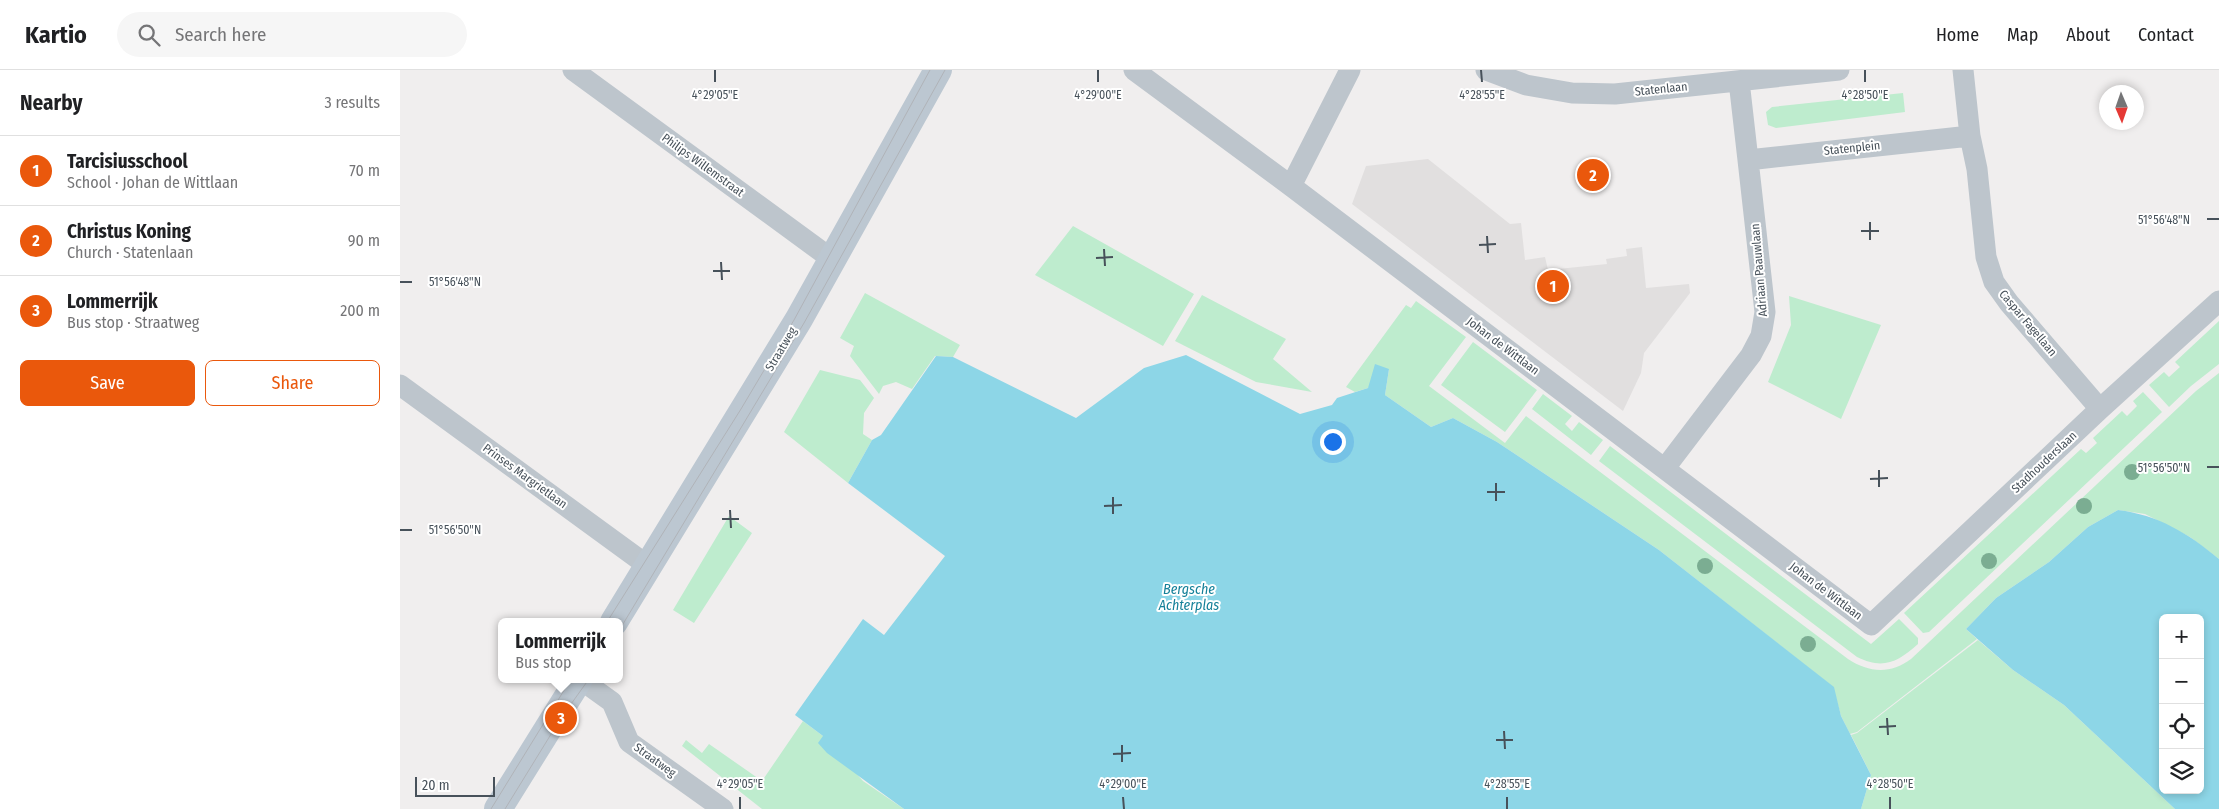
<!DOCTYPE html>
<meta charset="utf-8">
<style>
body{margin:0;font-family:"Fira Sans Condensed",sans-serif;background:#f6f6f6;color:#202124}
.controls{position:absolute;right:15px;bottom:15px;display:grid;overflow:hidden;border-radius:8px;box-shadow:0 2px 8px #0003}
.controls button{width:45px;height:45px;display:grid;place-items:center;padding:0;border:0;border-bottom:1px solid #e0e0e0;background:#fff;color:#202124;font:25px sans-serif}
.compass{position:absolute;left:1699px;top:15px;width:45px;height:45px;border-radius:50%;background:#fff;box-shadow:0 2px 8px #0003;rotate:178deg}
.scale{position:absolute;left:15px;bottom:12px;width:80px;box-sizing:border-box;padding-left:5px;border:2px solid #47515a;border-top:0;font-size:14px;line-height:18px;white-space:nowrap;color:#47515a;-webkit-text-stroke:4px #fff;paint-order:stroke}
.you{position:absolute;left:932px;top:371px;width:18px;height:18px;margin:-12px;border:4px solid #fff;border-radius:50%;background:#1a73e8;box-shadow:0 0 0 8px #1a73e833}
.badge{display:grid;place-items:center;width:32px;height:32px;border-radius:50%;background:#ea580c;color:#fff;font-size:16px;font-weight:700}
.pin{position:absolute;translate:-50% -50%;border:2px solid #fff;box-shadow:0 1px 5px #0006}
.popup{position:absolute;left:98px;top:548px;width:125px;height:65px;box-sizing:border-box;display:grid;place-content:center;border-radius:8px;background:#fff;filter:drop-shadow(0 1px 4px #0005);font-size:16px;white-space:nowrap;color:#757577}
.popup b{font-size:19px;color:#202124}
.popup::after{content:'';position:absolute;left:50%;top:100%;margin-left:-10px;border:10px solid transparent;border-top-color:#fff}
.list{margin:0;padding:0;list-style:none}
h2{display:flex;justify-content:space-between;align-items:center;height:65px;margin:0;padding:0 20px;font-size:21px}
h2 small{font-size:16px;font-weight:400;color:#757577}
.list li{display:grid;grid-template-columns:32px 1fr auto;gap:15px;align-items:center;box-sizing:border-box;height:70px;padding:0 20px;border-top:1px solid #e0e0e0}
.list b{display:block;font-size:19px;white-space:nowrap}
.list p{margin:0;font-size:16px;white-space:nowrap;color:#757577}
.list em{font-size:16px;font-style:normal;color:#757577}
.actions{display:flex;gap:10px;padding:15px 20px}
.actions a{flex:1;padding:11px 0;border:1px solid #ea580c;border-radius:8px;text-align:center;font-size:18px;color:#ea580c}
.actions .main{background:#ea580c;color:#fff}
.icon{flex:none;width:28px;height:28px;fill:none;stroke:currentColor;stroke-width:2;stroke-linecap:round;stroke-linejoin:round}
.map{position:relative;flex:none;width:1819px;height:739px;overflow:hidden}
header{display:flex;align-items:center;gap:30px;box-sizing:border-box;height:70px;padding:0 25px;background:#fff;border-bottom:1px solid #e0e0e0}
header strong{font-size:24px}
nav{display:flex;gap:28px;margin-inline-start:auto;font-size:18px}
.search{width:350px;height:45px;background:#f6f6f6;display:flex;align-items:center;gap:12px;box-sizing:border-box;padding:0 18px;border-radius:28px;color:#757577;font-size:19px}
main{display:flex}
aside{flex:1;background:#fff}
.map>svg:first-child{display:block}
.education{fill:#e1dfdf}
.green{fill:#beecce}
.water{fill:#8dd6e7;fill-rule:evenodd}
.lines{fill:none;stroke-linecap:round;stroke-linejoin:round}
.street{stroke:#bdc5cc;stroke-width:21}
.secondary{stroke:#bcc7d1;stroke-width:28}
.tram{stroke:#b0b3b8;stroke-width:1}
.tree{fill:#7bad92}
.ticks{fill:none;stroke:#47515a;stroke-width:2}
.labels{text-anchor:middle;dominant-baseline:central;stroke-width:4;stroke-linejoin:round;paint-order:stroke}
.street-label{font-size:12px;fill:#47515a;stroke:#fff}
.water-label{font-size:14px;font-style:italic;fill:#148099;stroke:#fff}
.ticks-label{font-size:12px;text-anchor:middle;fill:#47515a;stroke:#fff;stroke-width:4;stroke-linejoin:round;paint-order:stroke}
</style>
<header>
<strong>Kartio</strong>
<div class="search"><svg class="icon" aria-label="search" viewBox="0 0 24 24"><circle cx="10" cy="10" r="6"/><path d="M15 15l6 6"/></svg>Search here</div>
<nav><a>Home</a><a>Map</a><a>About</a><a>Contact</a></nav>
</header>
<main>
<aside>
<h2>Nearby<small>3 results</small></h2>
<ul class="list">
<li><span class="badge">1</span><div><b>Tarcisiusschool</b><p>School · Johan de Wittlaan</p></div><em>70 m</em></li>
<li><span class="badge">2</span><div><b>Christus Koning</b><p>Church · Statenlaan</p></div><em>90 m</em></li>
<li><span class="badge">3</span><div><b>Lommerrijk</b><p>Bus stop · Straatweg</p></div><em>200 m</em></li>
</ul>
<div class="actions"><a class="main">Save</a><a>Share</a></div>
</aside>
<div class="map">
<svg width="1819" height="739" viewBox="0 0 1819 739">
<rect width="100%" height="100%" fill="#f0eeee"/>
<path class="education" d="M1028 89 1110 154 1121 153 1125 190 1145 187 1148 200 1207 194 1206 189 1227 186 1226 179 1242 177 1246 218 1289 214 1290 223 1244 283 1241 303 1223 341 952 134 966 96Z"/>
<path class="green" d="M1503 23 1505 42 1376 58 1368 55 1366 42 1372 37Z
M673 156 794 224 763 276 635 205Z
M465 223 560 275 553 287 535 286 512 319 496 312 483 316 479 324 450 286 454 276 440 268Z
M802 225 886 269 873 289 912 322 856 312 775 271Z
M1389 226 1481 255 1441 349 1368 312 1391 255Z
M1016 231 1066 267 1029 316 1105 373 1126 346 1448 589C1469 603 1491 604 1511 589L1796 321 1819 303V489L1790 467 1745 444 1718 440 1688 457 1649 492 1596 528 1566 559 1577 569 1457 662 1450 664 1441 646 1433 617 1259 480 1097 372 1053 348 1031 357 985 325 989 299 968 318 955 322 946 317 1006 235 1011 238Z
M1819 251V294L1791 316 1769 337 1749 315 1764 302 1769 307 1780 297 1775 292Z
M1073 272 1137 320 1105 362 1041 315Z
M420 300 460 310 474 328 464 343 463 364 472 370 448 413 384 362Z
M1743 322 1762 342 1529 562 1523 563 1504 543 1681 379 1686 383 1697 373 1693 368 1722 341 1727 346 1737 336 1733 331Z
M1143 324 1172 346 1165 354 1172 361 1179 352 1203 370 1191 385 1132 339Z
M1210 376 1471 574 1499 549 1518 568V574C1498 592 1483 600 1457 587L1199 391Z
M329 446 352 463 294 553 273 540Z
M1578 570 1613 600 1664 635 1775 739H1461L1471 705 1451 665 1457 663Z
M403 651 423 666 463 711 504 739H362L282 676 286 670 302 683 309 674 362 711Z"/>
<path class="water" d="M786 285 900 344 932 335 937 328 968 318 975 294 989 299 985 325 1031 357 1053 348 1097 372 1259 480 1434 617 1441 646 1471 705 1461 739H504L427 683 418 673 423 666 395 645 463 549 484 565 545 486 448 413 472 370 481 365 536 286 553 287 676 348 744 298Z
M1718 440C1758 445 1788 463 1819 489V739H1775L1664 635 1613 600 1566 559 1596 528 1649 492 1688 457ZM1763 548H1800V720H1763Z"/>
<g class="lines">
<path class="street" d="M173 0 433 190
M734 0 891 116 1471 555 1700 339 1819 231
M1086 0 1126 15 1172 23 1215 24 1439 0
M1339 11 1348 90 1570 66 1563 0
M1570 66 1577 99 1586 187 1594 212 1609 233 1700 339
M891 116 950 0
M0 315 244 493 246 500
M1265 398 1351 285 1361 266 1365 242 1348 90
M180 609 212 632 229 672 323 739"/>
<path class="secondary" d="M214 552 399 249 538 0
M98 739 179 609"/>
<path class="tram" d="M207 552 341 339 394 250 530 0
M220 559 404 253 545 0
M91 739 171 609
M105 739 161 648 189 609"/>
</g>
<g class="tree">
<circle cx="1732" cy="402" r="8"/>
<circle cx="1684" cy="436" r="8"/>
<circle cx="1589" cy="491" r="8"/>
<circle cx="1305" cy="496" r="8"/>
<circle cx="1408" cy="574" r="8"/>
</g>
<path class="ticks" d="M315 0V12M698 0V12M1081 0 1082 12M1465 0V12M1807 149H1819M1470 152V170M1461 161H1479M1087 166 1088 183M1079 175 1096 174M704 179 705 196M696 188 713 187M321 192 322 210M313 201H330M0 212H12M1807 397H1819M1479 400V417M1470 409 1488 408M1096 413V431M1087 422H1105M713 427V444M704 436 722 435M330 440 331 458M322 449H339M0 460H12M1487 648 1488 665M1479 657 1496 656M1104 661 1105 679M1096 670H1113M722 675V692M713 684 731 683M340 727V739M723 727 724 739M1107 727V739M1490 727V739"/>
<g class="labels">
<g class="street-label">
<text transform="translate(1261 19) rotate(-6)">Statenlaan</text>
<text transform="translate(1452 78) rotate(-6)">Statenplein</text>
<text transform="translate(303 95) rotate(36)">Philips Willemstraat</text>
<text transform="translate(1359 200) rotate(-95)">Adriaan Paauwlaan</text>
<text transform="translate(1628 253) rotate(50)">Caspar Fagellaan</text>
<text transform="translate(1103 276) rotate(37)">Johan de Wittlaan</text>
<text transform="translate(381 279) rotate(-59)">Straatweg</text>
<text transform="translate(1644 392) rotate(-43)">Stadhouderslaan</text>
<text transform="translate(125 406) rotate(36)">Prinses Margrietlaan</text>
<text transform="translate(1426 521) rotate(37)">Johan de Wittlaan</text>
<text transform="translate(255 690) rotate(36)">Straatweg</text>
</g>
<g class="water-label">
<text x="789" y="519">Bergsche<tspan x="789" dy="16">Achterplas</tspan></text>
</g>
</g>
<g class="ticks-label">
<text x="315" y="29">4°29'05"E</text>
<text x="698" y="29">4°29'00"E</text>
<text x="1082" y="29">4°28'55"E</text>
<text x="1465" y="29">4°28'50"E</text>
<text x="1764" y="154">51°56'48"N</text>
<text x="55" y="216">51°56'48"N</text>
<text x="1764" y="402">51°56'50"N</text>
<text x="55" y="464">51°56'50"N</text>
<text x="340" y="718">4°29'05"E</text>
<text x="723" y="718">4°29'00"E</text>
<text x="1107" y="718">4°28'55"E</text>
<text x="1490" y="718">4°28'50"E</text>
</g>
</svg>
<div class="controls">
<button>+</button>
<button>−</button>
<button><svg class="icon" aria-label="locate" viewBox="0 0 24 24"><circle cx="12" cy="12" r="6"/><path d="M12 2v4M12 18v4M2 12h4M18 12h4"/></svg></button>
<button><svg class="icon" aria-label="layers" viewBox="0 0 24 24"><path d="M12 4l9 5-9 5-9-5zM3 14l9 5 9-5"/></svg></button>
</div>
<svg class="compass" viewBox="-18 -18 36 36"><path d="M0-13l5 13h-10z" fill="#e53935"/><path d="M0 13l5-13h-10z" fill="#757577"/></svg>
<div class="scale">20 m</div>
<div class="you"></div>
<div class="pin badge" style="left:1153px;top:216px">1</div>
<div class="pin badge" style="left:1193px;top:105px">2</div>
<div class="pin badge" style="left:161px;top:648px">3</div>
<div class="popup"><b>Lommerrijk</b>Bus stop</div>
</div>
</main>
